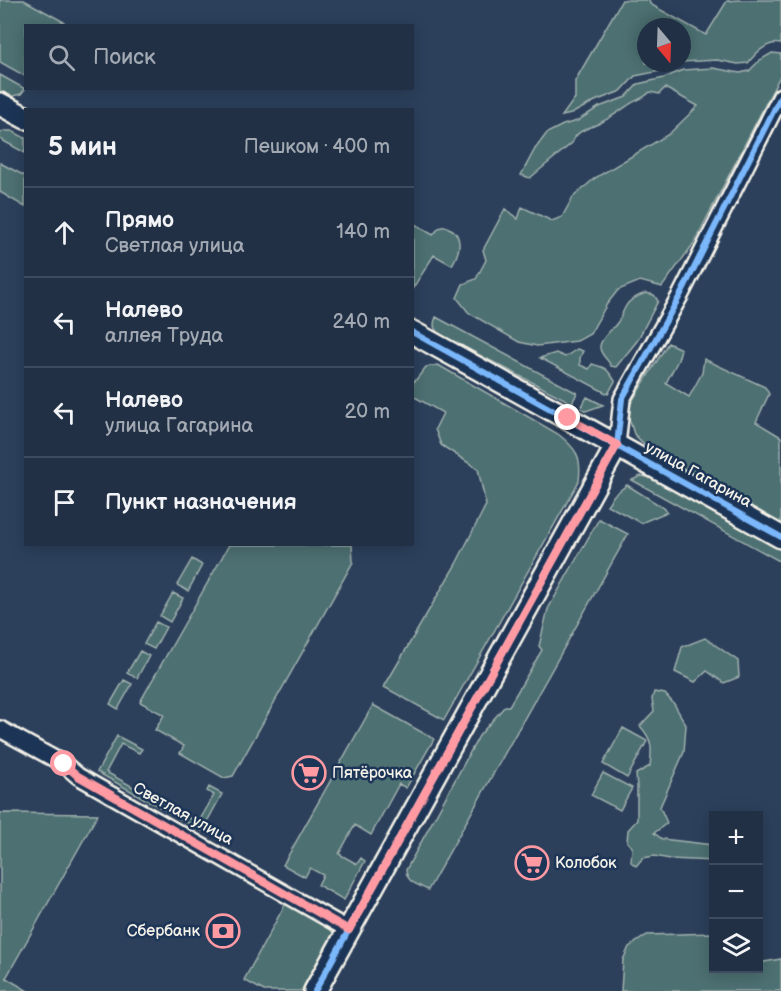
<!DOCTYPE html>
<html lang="ru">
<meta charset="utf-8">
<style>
body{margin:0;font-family:"Balsamiq Sans",sans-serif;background:#2d3c50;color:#f1f3f6}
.controls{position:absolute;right:18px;bottom:18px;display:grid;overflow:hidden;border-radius:0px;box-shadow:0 3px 15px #0003}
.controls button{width:54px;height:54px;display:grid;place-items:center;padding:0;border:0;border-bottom:2px solid #3e4b5e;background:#213045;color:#f1f3f6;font:30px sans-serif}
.compass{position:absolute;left:637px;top:18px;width:54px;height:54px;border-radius:50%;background:#213045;box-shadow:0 3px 15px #0003;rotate:161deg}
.stop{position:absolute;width:18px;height:18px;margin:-14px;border:4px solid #ff9aa2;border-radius:50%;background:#fff}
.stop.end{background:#ff9aa2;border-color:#fff;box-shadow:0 2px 6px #0008}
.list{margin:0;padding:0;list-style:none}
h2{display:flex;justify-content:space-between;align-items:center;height:78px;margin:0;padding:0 24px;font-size:26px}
h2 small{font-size:20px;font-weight:400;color:#a2a9b3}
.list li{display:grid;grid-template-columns:39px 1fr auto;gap:18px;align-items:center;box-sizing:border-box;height:90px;padding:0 24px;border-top:2px solid #3e4b5e}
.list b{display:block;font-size:22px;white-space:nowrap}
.list p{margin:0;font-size:20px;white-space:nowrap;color:#a2a9b3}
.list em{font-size:20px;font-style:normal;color:#a2a9b3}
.icon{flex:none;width:33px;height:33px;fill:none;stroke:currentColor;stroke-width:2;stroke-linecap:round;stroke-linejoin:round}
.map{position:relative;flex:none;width:781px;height:991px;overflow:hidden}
.search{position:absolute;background:#213045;box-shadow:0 3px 15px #0003;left:24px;top:24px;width:390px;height:66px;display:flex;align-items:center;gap:15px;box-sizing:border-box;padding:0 21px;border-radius:0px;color:#a2a9b3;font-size:22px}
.panel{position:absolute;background:#213045;box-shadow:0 3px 15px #0003;left:24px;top:108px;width:390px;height:438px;border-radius:0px}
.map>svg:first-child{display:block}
.green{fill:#4d7072;stroke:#a0b0ad;stroke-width:1.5}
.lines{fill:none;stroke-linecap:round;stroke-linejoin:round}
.street-casing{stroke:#f4f1e8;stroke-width:20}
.secondary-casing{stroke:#f4f1e8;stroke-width:26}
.street{stroke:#1d3557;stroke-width:15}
.secondary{stroke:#1d3557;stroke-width:21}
.cycleway-casing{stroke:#1d3557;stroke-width:10}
.cycleway{stroke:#7ab7fb;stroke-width:6}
.route{stroke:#ff9aa2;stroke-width:8}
.labels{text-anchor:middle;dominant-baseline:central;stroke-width:5;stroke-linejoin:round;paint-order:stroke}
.street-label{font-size:16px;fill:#f4f1e8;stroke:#1d3557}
.poi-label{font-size:16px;fill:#f4f1e8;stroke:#1d3557;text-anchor:start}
</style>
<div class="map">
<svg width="781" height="991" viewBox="0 0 781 991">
<rect width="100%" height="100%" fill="#2c405c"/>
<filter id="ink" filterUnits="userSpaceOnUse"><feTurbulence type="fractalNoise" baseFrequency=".0167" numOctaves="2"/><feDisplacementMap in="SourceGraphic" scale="12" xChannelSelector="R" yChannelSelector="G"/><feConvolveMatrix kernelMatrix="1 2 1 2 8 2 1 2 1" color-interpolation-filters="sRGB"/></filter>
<g filter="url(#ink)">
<path class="green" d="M0 0H24L64 22 62 25 26 26 25 76 0 62Z
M622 0H649L650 4 706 35 727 1 738 0H781V44C767 41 756 53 748 63L738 64 717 60 682 62V27H646V63H680L660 71 635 76 621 91 595 101 571 114 562 116 575 98V81Z
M772 53 781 54V74L694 243 662 287 640 281 618 290 607 304 590 334 577 341 537 346 519 342 469 313 457 298 463 284 476 279 486 260 483 250 505 209 518 219 522 207 552 221 562 217 573 197 595 178 669 134 698 106 665 88 659 94 650 92C643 99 638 99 630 104 620 111 609 119 598 124 587 129 577 130 572 143L530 178 521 175 535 149 547 133 563 125 577 121 599 107 626 97 638 84 664 78 683 70 713 68 740 73 749 71 760 60Z
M0 75 25 89 21 94 9 97 0 92Z
M4 131H12L25 138V153L0 139V133Z
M0 163 25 176V207L0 192Z
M413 223 433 235 439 228 445 226C448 228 452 229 454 231 463 241 458 255 452 265L434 255 413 288Z
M646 293 654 295 658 301 637 341 616 367 611 366C608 359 599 354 600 346 601 338 612 330 617 323 622 317 623 308 629 302 634 298 640 295 646 293Z
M436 317 577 393 572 403 439 334C433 328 433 324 436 317Z
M668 343 681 349 678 360 666 383 689 397 702 373 704 359 765 387 769 394 756 422 781 437V527L655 455 634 434 628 415 631 403Z
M577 349 583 351 580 358V365L589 369 592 364C607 368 607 369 615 381L608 394 540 358 556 353 565 357Z
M438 365 558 434C577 449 582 457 579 481L444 720 384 687 456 564 486 505 478 469 441 445 435 429 443 413 413 396V380L415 381 426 367Z
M587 397 603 405 586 411 581 408Z
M641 476 659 479 781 548V562L632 480Z
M627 485 664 508 667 512 641 523 607 505 614 495Z
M599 519 628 534 428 890C417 884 407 883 406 870L479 736 505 706H509L542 650 539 646 548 609Z
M229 545H352L353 562 233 776 224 778 180 753 184 746 155 730 164 715 140 702Z
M192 559 202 565 188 591 177 585Z
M173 593 183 598 170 622 160 616Z
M156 622 166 627 154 649 144 644Z
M705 638 738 661 739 677 724 683 707 671 695 682 675 672 682 647Z
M140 651 149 656 137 678 127 673Z
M124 680 132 684 118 709 110 704Z
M654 692 665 694 674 704 686 725 684 752 660 807 667 823 654 833 662 839 713 845V861L670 859 654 856 643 858 636 866 631 862 632 847 627 842 628 830 637 820V787L636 774 650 766C652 748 653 740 640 726L654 711 652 699Z
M373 705 434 739 406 788 399 784 371 835 355 825 339 854 357 864 361 858 365 861 344 900 318 885 323 875 310 868 305 877 283 865Z
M623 728 647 741 627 778 603 764Z
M117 736 142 749 139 753 121 744 106 772 198 823 214 795 207 791 209 787 222 794 202 831 97 772Z
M603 773 632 788 620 810 591 795Z
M0 813 98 814 6 978 28 991H0Z
M288 899 337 926 301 991H264L244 980Z
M713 933 714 968H758L759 963 781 959V991H621L623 960 629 947 647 935Z"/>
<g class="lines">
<g class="street-casing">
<path id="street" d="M617 445 622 399 681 294 781 96
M0 729 64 764 78 776 349 930"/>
</g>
<g class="secondary-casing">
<path id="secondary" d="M0 104 26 118
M412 332 781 537
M315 991 617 445"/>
</g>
<use href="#street" class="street"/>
<use href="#secondary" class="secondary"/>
<g class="cycleway-casing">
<path id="cycleway" d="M412 332 781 537
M315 991 617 445 622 399 681 294 781 96"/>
</g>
<use href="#cycleway" class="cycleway"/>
</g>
</g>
<g class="lines" filter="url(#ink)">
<path class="route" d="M64 764 78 776 349 930 617 445 568 418"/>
</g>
<defs>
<g id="supermarket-ring" transform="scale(1.725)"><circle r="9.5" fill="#1d3557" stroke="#ff9aa2" stroke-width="1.5"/><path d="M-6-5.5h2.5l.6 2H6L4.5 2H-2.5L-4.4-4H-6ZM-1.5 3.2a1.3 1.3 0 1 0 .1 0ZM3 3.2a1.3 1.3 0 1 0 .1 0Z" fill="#ff9aa2"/></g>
<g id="bank-ring" transform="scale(1.725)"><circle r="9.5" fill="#1d3557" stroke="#ff9aa2" stroke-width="1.5"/><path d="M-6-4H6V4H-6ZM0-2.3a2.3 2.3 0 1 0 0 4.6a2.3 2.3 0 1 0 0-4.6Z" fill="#ff9aa2"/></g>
</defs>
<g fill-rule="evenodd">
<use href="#supermarket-ring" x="309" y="773"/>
<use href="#supermarket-ring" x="532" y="863"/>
<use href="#bank-ring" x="223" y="931"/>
</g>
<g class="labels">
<g class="street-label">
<text transform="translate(698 475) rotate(29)">улица Гагарина</text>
<text transform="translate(183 814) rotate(29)">Светлая улица</text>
</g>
<g class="poi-label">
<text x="332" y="773">Пятёрочка</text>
<text x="555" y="863">Колобок</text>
<text x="200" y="931" text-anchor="end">Сбербанк</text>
</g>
</g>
</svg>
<div class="controls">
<button>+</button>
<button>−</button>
<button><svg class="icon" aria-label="layers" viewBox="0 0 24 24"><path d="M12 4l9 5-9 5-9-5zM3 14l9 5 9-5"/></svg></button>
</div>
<svg class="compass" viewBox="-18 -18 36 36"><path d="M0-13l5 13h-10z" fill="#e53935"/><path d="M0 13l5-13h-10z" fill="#a2a9b3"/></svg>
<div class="stop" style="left:64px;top:764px"></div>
<div class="stop end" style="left:568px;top:418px"></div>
<div class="search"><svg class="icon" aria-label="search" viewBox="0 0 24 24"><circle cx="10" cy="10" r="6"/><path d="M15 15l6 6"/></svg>Поиск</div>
<section class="panel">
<h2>5 мин<small>Пешком · 400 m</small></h2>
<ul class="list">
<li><svg class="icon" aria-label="ahead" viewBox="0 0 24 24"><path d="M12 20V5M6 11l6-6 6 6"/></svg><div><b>Прямо</b><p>Светлая улица</p></div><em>140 m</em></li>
<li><svg class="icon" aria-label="left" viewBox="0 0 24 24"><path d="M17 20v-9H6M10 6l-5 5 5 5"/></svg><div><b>Налево</b><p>аллея Труда</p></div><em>240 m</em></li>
<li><svg class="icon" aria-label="left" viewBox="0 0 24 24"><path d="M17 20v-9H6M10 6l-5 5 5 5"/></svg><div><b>Налево</b><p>улица Гагарина</p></div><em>20 m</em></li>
<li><svg class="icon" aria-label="arrive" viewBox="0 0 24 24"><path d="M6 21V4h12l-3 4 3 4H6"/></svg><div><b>Пункт назначения</b></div></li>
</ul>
</section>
</div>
